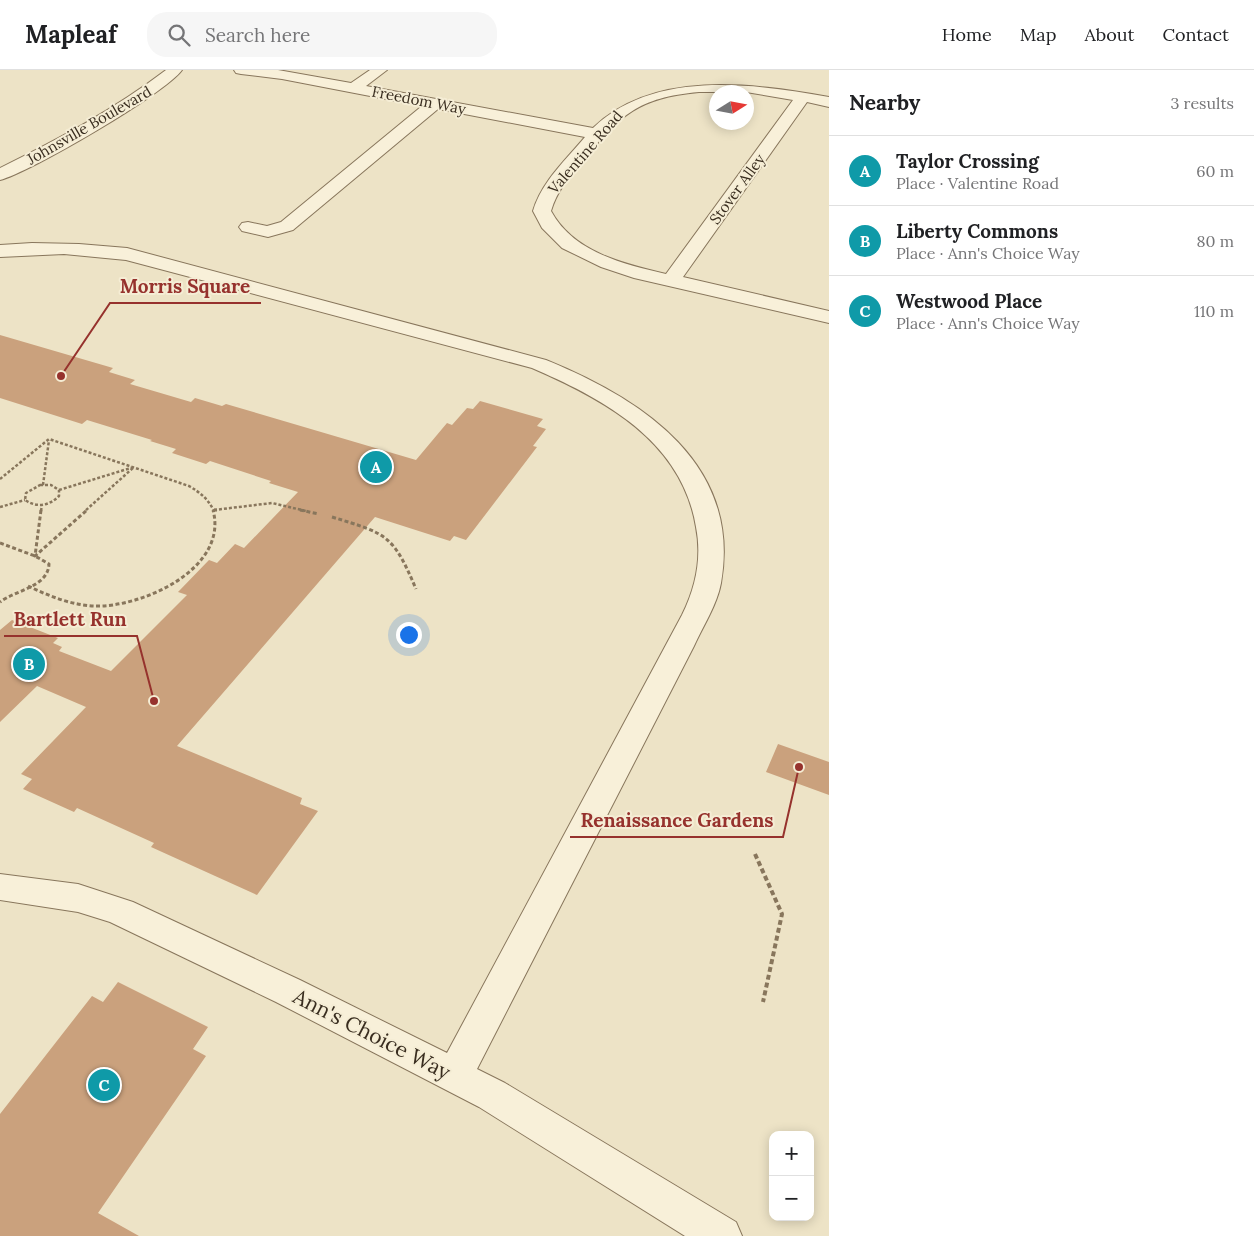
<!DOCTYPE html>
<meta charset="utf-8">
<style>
body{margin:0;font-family:Lora,serif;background:#f6f6f6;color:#202124}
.controls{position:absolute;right:15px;bottom:15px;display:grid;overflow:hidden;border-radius:10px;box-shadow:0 2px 12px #0003}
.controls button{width:45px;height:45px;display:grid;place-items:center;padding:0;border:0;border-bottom:1px solid #e0e0e0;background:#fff;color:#202124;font:25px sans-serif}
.compass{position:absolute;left:709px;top:15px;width:45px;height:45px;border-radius:50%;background:#fff;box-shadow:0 2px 12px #0003;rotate:79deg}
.you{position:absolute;left:408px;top:564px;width:18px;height:18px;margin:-12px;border:4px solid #fff;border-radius:50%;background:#1a73e8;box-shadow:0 0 0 8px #1a73e833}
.badge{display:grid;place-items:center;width:32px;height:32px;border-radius:50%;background:#1a73e8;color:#fff;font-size:16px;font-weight:700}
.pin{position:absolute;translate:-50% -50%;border:2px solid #fff;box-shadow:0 1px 5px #0006}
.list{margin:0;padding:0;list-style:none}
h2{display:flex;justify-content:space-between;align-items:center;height:65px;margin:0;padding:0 20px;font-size:21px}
h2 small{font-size:16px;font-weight:400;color:#757577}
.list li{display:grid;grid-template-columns:32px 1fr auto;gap:15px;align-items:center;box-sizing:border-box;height:70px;padding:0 20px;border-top:1px solid #e0e0e0}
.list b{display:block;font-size:19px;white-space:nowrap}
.list p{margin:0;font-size:16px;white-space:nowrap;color:#757577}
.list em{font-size:16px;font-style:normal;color:#757577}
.icon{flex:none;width:28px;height:28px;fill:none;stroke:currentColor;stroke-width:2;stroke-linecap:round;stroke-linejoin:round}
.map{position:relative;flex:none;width:829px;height:1166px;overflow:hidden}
header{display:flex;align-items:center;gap:30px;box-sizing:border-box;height:70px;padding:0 25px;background:#fff;border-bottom:1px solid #e0e0e0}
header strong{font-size:24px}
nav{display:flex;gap:28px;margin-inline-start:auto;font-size:18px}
.search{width:350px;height:45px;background:#f6f6f6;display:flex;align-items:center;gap:12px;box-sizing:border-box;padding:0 18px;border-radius:20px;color:#757577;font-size:19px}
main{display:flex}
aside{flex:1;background:#fff}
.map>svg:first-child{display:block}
.building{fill:#caa17d}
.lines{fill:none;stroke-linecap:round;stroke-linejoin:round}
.minor-casing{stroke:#88765c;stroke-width:2}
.path-far2{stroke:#88765c;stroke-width:2.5;stroke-dasharray:3 2;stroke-linecap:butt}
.path-far1{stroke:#88765c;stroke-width:3;stroke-dasharray:4 2.5;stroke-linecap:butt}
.path{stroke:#88765c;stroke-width:4;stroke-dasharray:5 3;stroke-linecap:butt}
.minor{fill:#f8f0d9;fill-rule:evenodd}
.labels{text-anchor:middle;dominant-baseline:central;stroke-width:4;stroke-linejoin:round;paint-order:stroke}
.far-street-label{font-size:15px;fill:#392d1f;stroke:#f5edd5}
.near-street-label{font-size:21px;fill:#392d1f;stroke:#f5edd5}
.leader{fill:none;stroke:#96322d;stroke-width:2}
.callout-dot{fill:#96322d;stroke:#f5edd5;stroke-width:2}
.callout-label{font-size:19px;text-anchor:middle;font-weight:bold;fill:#96322d;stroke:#f5edd5;stroke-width:4;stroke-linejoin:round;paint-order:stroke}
</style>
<header>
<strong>Mapleaf</strong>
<div class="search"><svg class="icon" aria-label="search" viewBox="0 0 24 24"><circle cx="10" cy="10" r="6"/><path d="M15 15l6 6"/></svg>Search here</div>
<nav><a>Home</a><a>Map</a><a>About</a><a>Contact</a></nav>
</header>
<main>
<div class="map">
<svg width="829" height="1166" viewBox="0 0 829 1166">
<rect width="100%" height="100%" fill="#ede3c6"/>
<path class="building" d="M0 265 113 298 109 302 135 310 130 314 191 332 195 328 222 336 226 334 416 390 447 353 452 355 467 338 473 339 480 331 543 349 537 356 546 359 533 376 537 377 466 470 454 466 450 471 375 447 177 676 302 728 300 734 318 741 257 825 151 777 154 773 77 738 74 742 23 719 32 709 21 704 86 637 37 616 0 652V560L12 550 58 568 53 573 62 577 59 581 111 601 187 525 178 522 209 490 217 493 235 474 244 478 298 422 269 413 271 411 210 391 206 394 172 383 176 379 150 371 152 370 87 350 82 354 0 328Z
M778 674 829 692V725L766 702Z
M118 912 208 957 193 979 206 986 98 1143 139 1166H0V1044L92 926 103 932Z"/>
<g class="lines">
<g class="minor-casing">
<path id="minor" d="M166 0H182C166 23 29 103 0 110V98C57 70 115 39 166 0Z
M234 0H278L351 13 370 0H387L366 16 593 58C653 0 751 13 829 27V37L807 32 683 207 829 241V253L634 208 601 197 562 178 542 158 533 141C542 111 566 90 585 67L438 39 293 160 268 167 242 161 239 157 242 153 248 152 267 156 281 152 422 36 282 9 241 4 236 3ZM699 22H746L793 30 666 204C623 194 573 182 551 141 557 120 570 106 584 89 622 44 637 28 699 22Z
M32 173 79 174 127 178 546 290C642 329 742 394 721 513 717 535 703 556 694 576L477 999 505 1013 736 1152 742 1166H685L479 1037 276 932 110 852 78 842 0 830V804L78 814 133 832 300 910 447 983 682 545C696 517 702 487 696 457 682 371 604 329 532 298L126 190 64 184 0 187V175Z"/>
</g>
<path class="path-far2" d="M0 409 49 369 189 416C201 423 208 429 214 441
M40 415H51L59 420V426C49 436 37 438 25 430L26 423Z
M43 415 49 370
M59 420 134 397 85 441
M0 437 25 430
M214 440 272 433 306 441
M41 441 42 435"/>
<path class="path-far1" d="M41 440 35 486 87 440
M214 440H217
M300 440 319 444
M332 447C388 464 393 465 416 519
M0 473 35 486 49 494C48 517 16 520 0 532
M28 516C49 526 71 535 94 536 141 538 229 499 213 440"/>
<path class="path" d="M755 784 782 844 763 932"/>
<use href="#minor" class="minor"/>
</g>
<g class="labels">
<g class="far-street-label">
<text transform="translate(419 30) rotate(11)">Freedom Way</text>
<text transform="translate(89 55) rotate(-30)">Johnsville Boulevard</text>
<text transform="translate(585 82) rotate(-49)">Valentine Road</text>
<text transform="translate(737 119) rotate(-54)">Stover Alley</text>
</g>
<g class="near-street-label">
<text transform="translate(372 964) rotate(27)">Ann's Choice Way</text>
</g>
</g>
<path class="leader" d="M61 306L110 233H261M154 631L137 566H4M799 697L783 767H570"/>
<g class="callout-dot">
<circle cx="61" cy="306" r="5"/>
<circle cx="154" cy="631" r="5"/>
<circle cx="799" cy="697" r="5"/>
</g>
<g class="callout-label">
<text x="185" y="223">Morris Square</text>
<text x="70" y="556">Bartlett Run</text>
<text x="677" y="757">Renaissance Gardens</text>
</g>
</svg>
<div class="controls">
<button>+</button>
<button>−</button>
</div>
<svg class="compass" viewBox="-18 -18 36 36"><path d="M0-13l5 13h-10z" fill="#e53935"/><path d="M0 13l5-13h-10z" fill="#757577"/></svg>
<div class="you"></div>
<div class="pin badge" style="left:376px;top:397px;background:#0f9aa8">A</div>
<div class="pin badge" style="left:29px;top:594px;background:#0f9aa8">B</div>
<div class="pin badge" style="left:104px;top:1015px;background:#0f9aa8">C</div>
</div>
<aside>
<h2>Nearby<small>3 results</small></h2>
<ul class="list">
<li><span class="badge" style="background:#0f9aa8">A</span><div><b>Taylor Crossing</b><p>Place · Valentine Road</p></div><em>60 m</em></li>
<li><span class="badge" style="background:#0f9aa8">B</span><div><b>Liberty Commons</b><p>Place · Ann's Choice Way</p></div><em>80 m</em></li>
<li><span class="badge" style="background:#0f9aa8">C</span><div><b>Westwood Place</b><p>Place · Ann's Choice Way</p></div><em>110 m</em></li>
</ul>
</aside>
</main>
